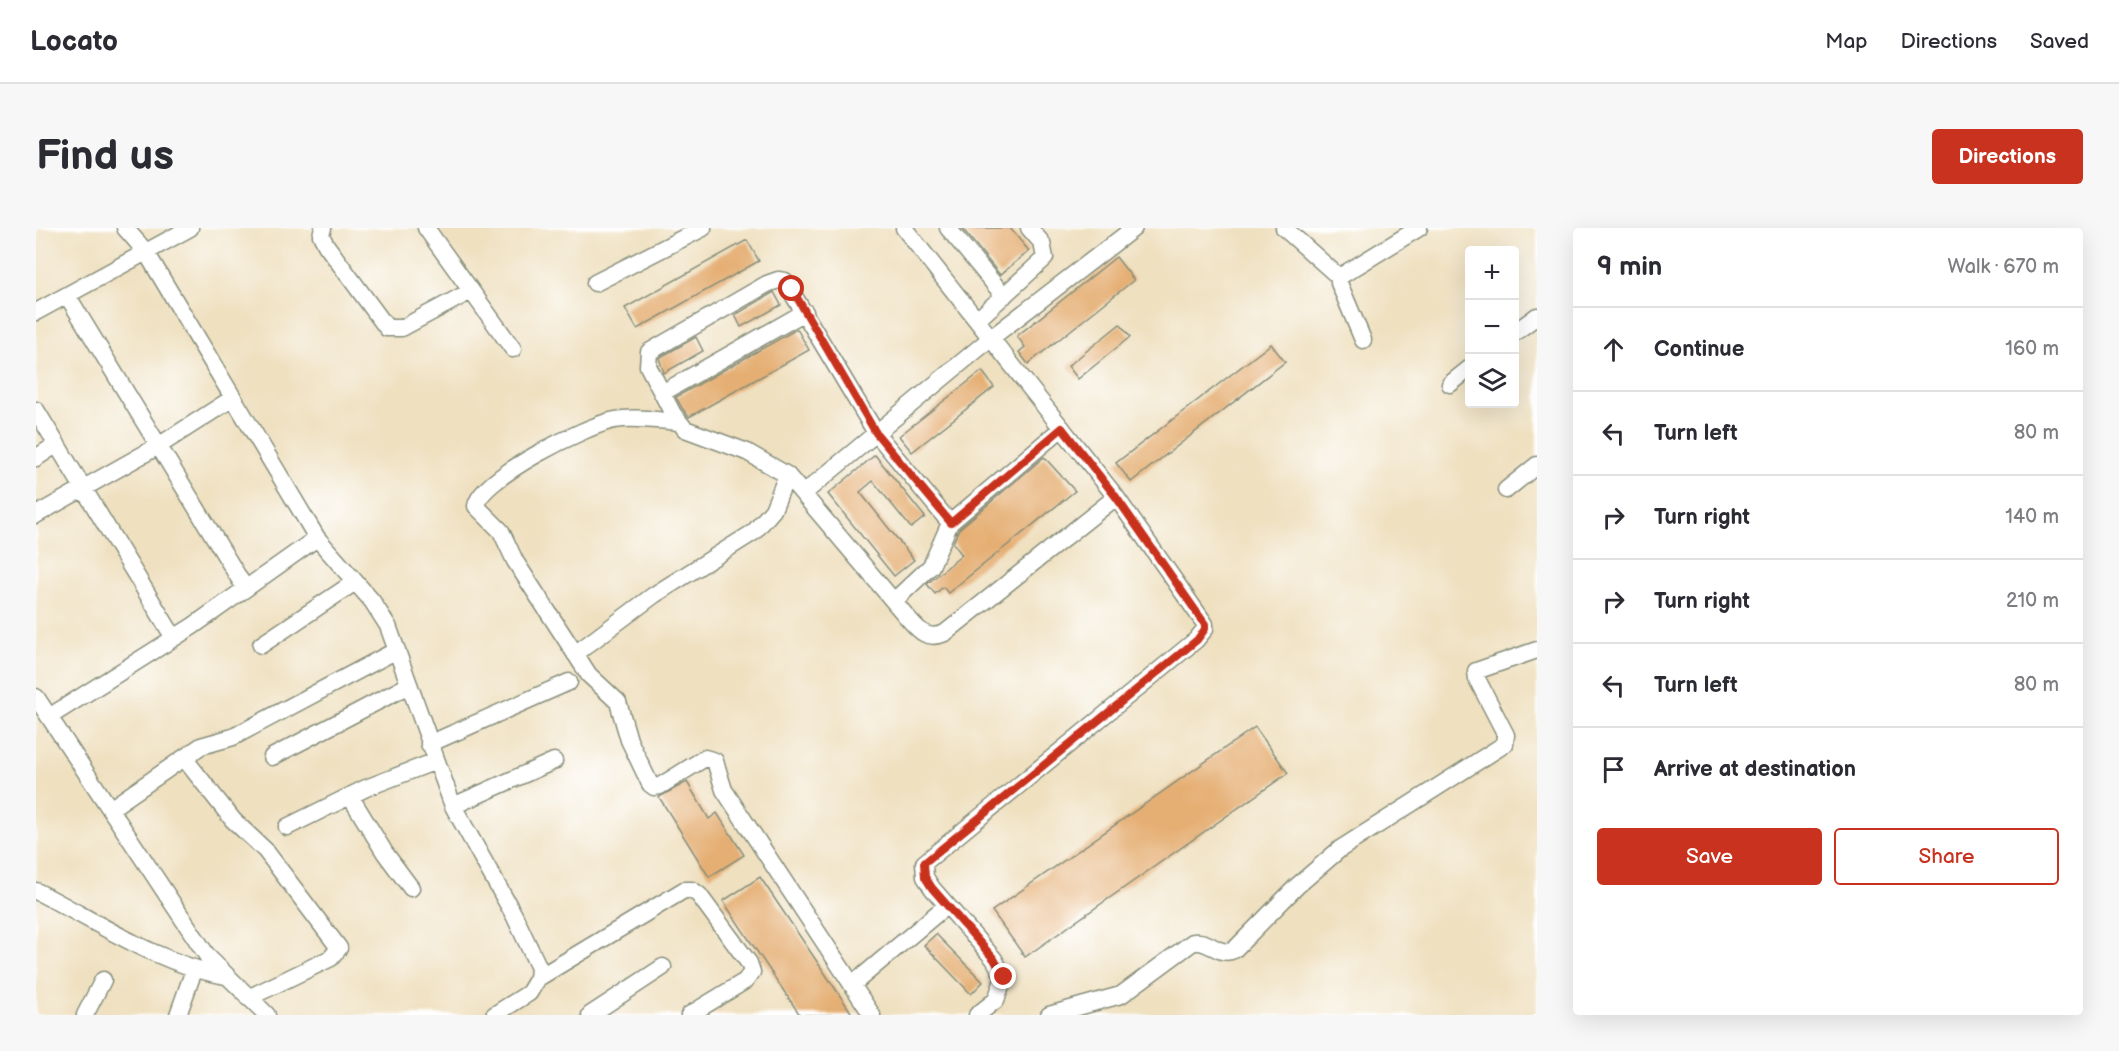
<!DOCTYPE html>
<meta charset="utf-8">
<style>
body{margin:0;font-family:"Balsamiq Sans",sans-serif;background:#f7f7f7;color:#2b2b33}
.controls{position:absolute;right:18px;top:18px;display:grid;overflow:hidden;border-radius:6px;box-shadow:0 6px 24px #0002}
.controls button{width:54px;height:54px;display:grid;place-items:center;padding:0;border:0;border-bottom:2px solid #e1e1e2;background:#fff;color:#2b2b33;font:30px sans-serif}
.stop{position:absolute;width:18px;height:18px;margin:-14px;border:4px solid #c8321e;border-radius:50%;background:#fff}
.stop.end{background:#c8321e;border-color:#fff;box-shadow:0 2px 6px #0008}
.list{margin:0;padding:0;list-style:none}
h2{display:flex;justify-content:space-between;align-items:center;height:78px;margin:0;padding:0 24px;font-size:26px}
h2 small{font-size:20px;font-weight:400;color:#7c7c81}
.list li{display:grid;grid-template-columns:39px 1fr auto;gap:18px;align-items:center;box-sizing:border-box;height:84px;padding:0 24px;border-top:2px solid #e1e1e2}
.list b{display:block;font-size:22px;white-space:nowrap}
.list em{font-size:20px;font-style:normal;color:#7c7c81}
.actions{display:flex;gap:12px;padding:18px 24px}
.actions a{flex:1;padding:14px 0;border:2px solid #c8321e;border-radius:6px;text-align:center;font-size:21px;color:#c8321e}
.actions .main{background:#c8321e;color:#fff}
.icon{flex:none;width:33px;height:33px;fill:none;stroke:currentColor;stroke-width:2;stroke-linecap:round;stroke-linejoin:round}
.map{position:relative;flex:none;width:1501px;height:787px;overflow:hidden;border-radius:6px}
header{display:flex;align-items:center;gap:36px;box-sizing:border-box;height:84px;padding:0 30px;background:#fff;border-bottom:2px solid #e1e1e2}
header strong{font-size:28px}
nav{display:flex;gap:33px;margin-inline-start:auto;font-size:21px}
.intro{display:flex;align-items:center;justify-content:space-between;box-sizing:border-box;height:144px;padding:0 36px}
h1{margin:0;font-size:42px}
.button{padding:15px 27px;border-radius:6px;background:#c8321e;color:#fff;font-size:21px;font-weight:700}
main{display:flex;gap:36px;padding:0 36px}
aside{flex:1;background:#fff;border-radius:6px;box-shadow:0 6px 24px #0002}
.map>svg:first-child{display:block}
.building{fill:#e5af73}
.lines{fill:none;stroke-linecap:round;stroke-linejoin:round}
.minor-casing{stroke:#878e7a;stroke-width:19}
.minor{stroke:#fff;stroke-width:16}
.route{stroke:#c8321e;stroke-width:8}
</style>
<header>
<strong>Locato</strong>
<nav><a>Map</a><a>Directions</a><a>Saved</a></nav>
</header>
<div class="intro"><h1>Find us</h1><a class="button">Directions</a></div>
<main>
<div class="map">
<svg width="1501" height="787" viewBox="0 0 1501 787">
<rect width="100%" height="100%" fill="#fff"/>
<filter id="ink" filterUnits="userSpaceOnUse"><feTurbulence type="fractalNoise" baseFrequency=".0167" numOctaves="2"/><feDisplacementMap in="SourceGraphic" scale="12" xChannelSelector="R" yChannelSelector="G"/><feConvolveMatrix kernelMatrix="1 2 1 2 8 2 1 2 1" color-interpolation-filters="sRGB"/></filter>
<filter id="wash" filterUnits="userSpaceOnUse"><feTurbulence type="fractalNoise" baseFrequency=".008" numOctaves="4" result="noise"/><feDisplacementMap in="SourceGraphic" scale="24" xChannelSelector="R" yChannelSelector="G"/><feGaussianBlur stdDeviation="1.35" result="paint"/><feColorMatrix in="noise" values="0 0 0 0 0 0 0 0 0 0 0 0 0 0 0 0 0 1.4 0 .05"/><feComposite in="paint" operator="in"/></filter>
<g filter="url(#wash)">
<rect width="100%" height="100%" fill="#efe0c0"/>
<g id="blocks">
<path class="building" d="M926 0H974L993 23 964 47Z
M711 12 723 33 601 101 589 80Z
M1080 29 1098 52 992 136 983 124 989 119 981 108Z
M738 64 745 77 705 99 699 87Z
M1084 96 1094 109 1042 151 1032 138Z
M761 101 773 122 653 189 646 180 640 169Z
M660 109 667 123 628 145 623 130Z
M1235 116 1249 134 1095 254 1080 235Z
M946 143 958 159 876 224 863 208Z
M839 227 889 289 875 300 837 253 824 264 878 332 858 348 792 266Z
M1008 229 1039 263 912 365 907 359 899 366 891 356 926 327 917 315 923 301Z
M1219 499 1252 545 989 729 956 683Z
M651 554 673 591 681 585 708 627 673 649 623 569Z
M724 649 817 787H764L687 673Z
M900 706 947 754 935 766 888 717Z"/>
</g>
</g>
<g filter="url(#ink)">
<use href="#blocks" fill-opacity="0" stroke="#878e7a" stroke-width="1.5"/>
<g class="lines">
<g class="minor-casing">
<path id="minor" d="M89 0 110 24 281 310 336 373 352 398 417 578 478 687 503 740 502 750 493 765 458 787
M287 0 285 7 290 17 351 100H366L435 63
M390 0 477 121
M868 0 1080 269 1169 396V401L1160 412 888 635 889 649 896 660 958 731 968 749 960 772 941 787
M912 0 968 68
M1248 0 1303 49
M559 55 667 0
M31 67 209 360
M0 84 154 0
M941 92 1009 30 1006 15 993 0
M1478 105 1501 88
M1327 112 1303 55V49L1383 0
M1414 156 1434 140
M626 165 769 84
M0 182 138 410
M643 194C623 193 599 188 579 192 551 197 444 250 440 278L465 303 479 333 553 447 582 474 593 512 614 556 618 559 624 558 669 530 679 533 688 562 836 787
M0 230 21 216
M1470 262 1501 237
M768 265 955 110 1098 0
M0 287 124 217 197 170
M914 295 840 205 749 53 742 52 731 56 613 124 612 138 637 186 649 201 711 224 751 247 871 389C883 402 890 413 909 405L1080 269
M858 373 895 338 914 295 1026 200
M225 417 319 354
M539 426 618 367 718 304 737 282 751 247
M0 469 172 729 231 787
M13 489 157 398 281 310
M393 516 533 454
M236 529 373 457
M148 530 197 592 229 622 303 720 295 730 212 770
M314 568 349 625 375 660
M417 578 518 533
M74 581 165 518 197 509 361 422
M251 599 330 560 400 533
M0 663C62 694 120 735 189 748
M502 750 648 662H656L663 667 713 735 716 744 709 753 653 787
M816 757 911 677
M49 787 67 752
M142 787 158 742
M554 787 627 739
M1013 787 1085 767 1157 714C1173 711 1183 729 1198 722L1261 658 1304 621 1469 516 1470 507 1441 451 1440 443 1501 422"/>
</g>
<use href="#minor" class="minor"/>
</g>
</g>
<g class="lines" filter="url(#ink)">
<path class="route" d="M756 61 840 205 915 295 1026 200 1080 269 1169 396V401L1161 412 888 635 889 649 896 660 958 731 968 749"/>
</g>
</svg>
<div class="controls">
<button>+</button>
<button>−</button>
<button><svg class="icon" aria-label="layers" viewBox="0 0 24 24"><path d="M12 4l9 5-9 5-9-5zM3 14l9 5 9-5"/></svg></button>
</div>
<div class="stop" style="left:756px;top:61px"></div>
<div class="stop end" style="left:968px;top:749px"></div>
</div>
<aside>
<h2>9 min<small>Walk · 670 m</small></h2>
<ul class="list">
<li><svg class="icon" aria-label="ahead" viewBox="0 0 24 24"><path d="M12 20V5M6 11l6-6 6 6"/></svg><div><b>Continue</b></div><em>160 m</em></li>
<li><svg class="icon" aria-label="left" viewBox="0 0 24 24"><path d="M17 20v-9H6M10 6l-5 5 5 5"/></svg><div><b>Turn left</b></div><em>80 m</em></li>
<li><svg class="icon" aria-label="right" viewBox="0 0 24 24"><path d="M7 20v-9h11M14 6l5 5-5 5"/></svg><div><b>Turn right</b></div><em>140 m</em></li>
<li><svg class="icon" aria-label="right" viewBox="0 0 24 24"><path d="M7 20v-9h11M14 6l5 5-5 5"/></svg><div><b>Turn right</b></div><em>210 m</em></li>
<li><svg class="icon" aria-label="left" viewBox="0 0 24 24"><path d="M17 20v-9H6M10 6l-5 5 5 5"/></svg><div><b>Turn left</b></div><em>80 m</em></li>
<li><svg class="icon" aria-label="arrive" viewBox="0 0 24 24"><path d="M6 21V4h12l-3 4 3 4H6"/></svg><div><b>Arrive at destination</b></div></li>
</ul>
<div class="actions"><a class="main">Save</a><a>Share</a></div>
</aside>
</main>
